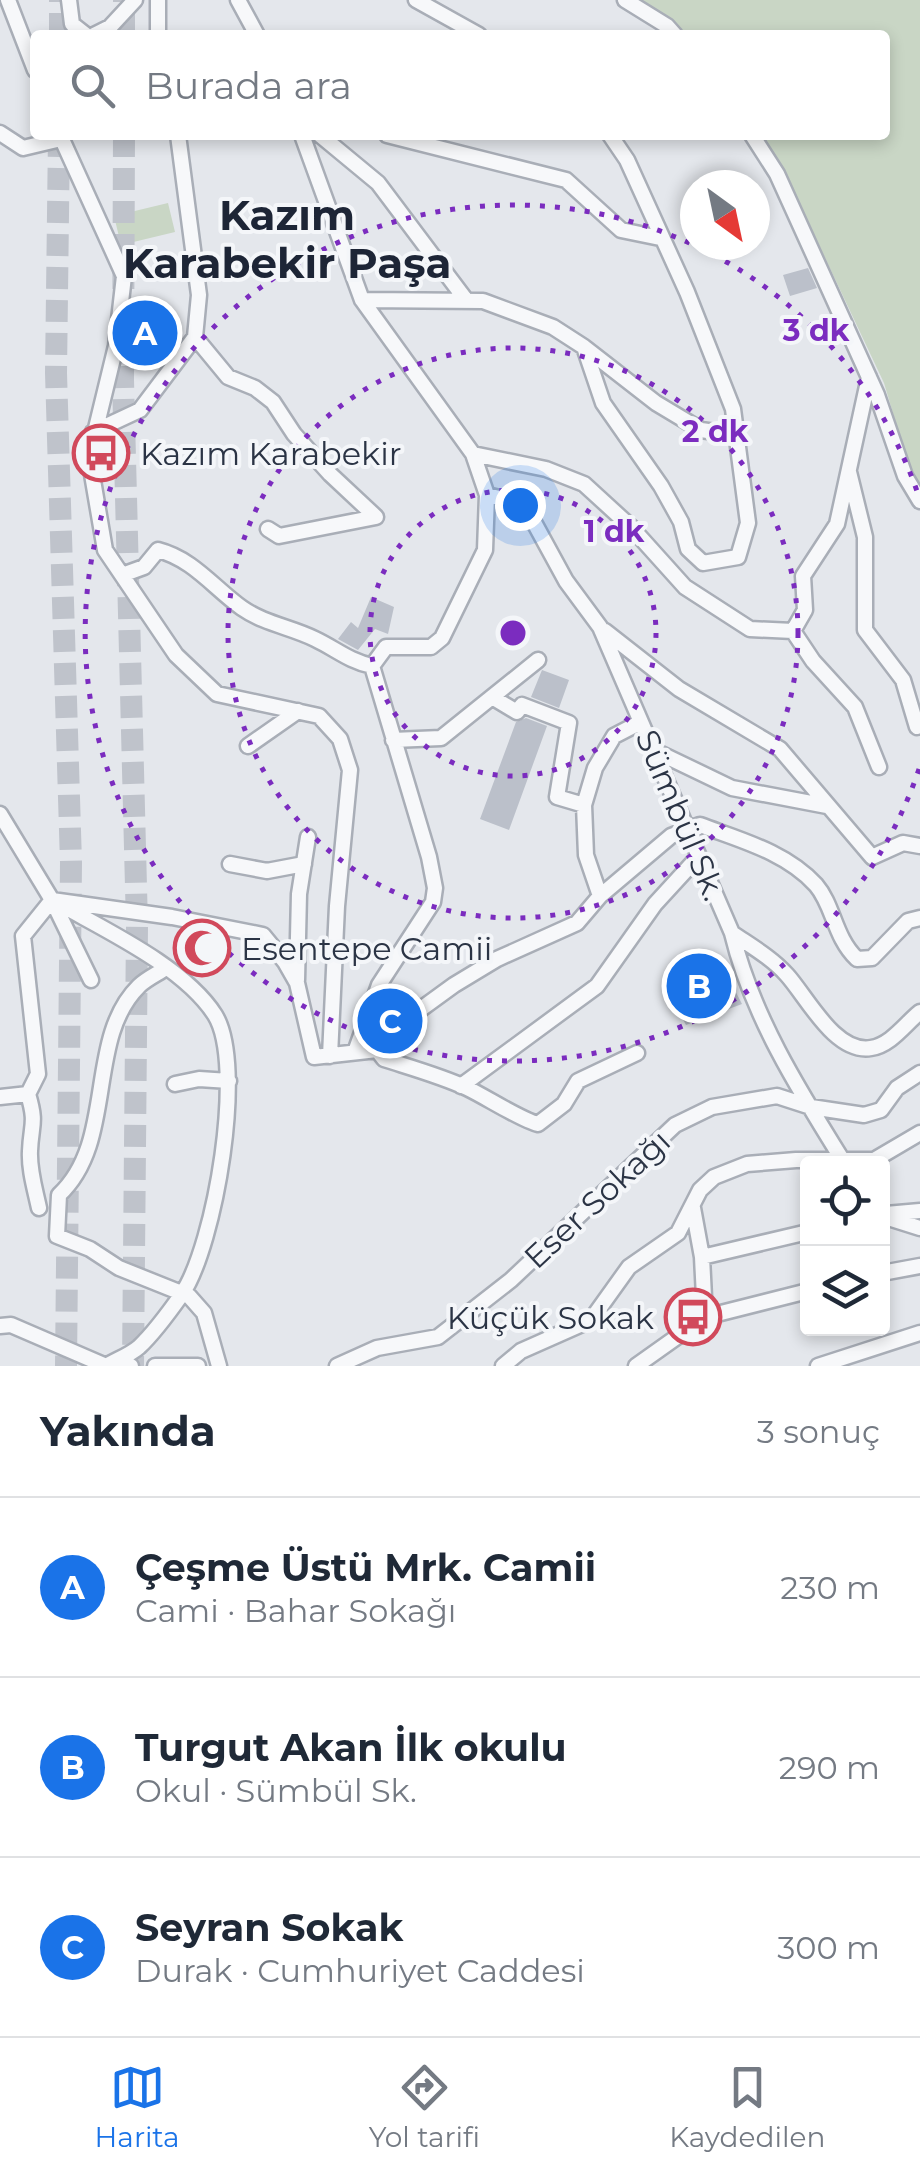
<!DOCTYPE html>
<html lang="tr">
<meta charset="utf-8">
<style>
body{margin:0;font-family:Montserrat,sans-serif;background:#f6f6f7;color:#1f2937}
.controls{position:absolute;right:30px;bottom:30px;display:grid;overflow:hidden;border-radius:10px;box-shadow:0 5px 15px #0003}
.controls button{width:90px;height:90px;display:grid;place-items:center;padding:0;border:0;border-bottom:2px solid #e0e1e3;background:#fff;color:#1f2937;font:50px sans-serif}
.compass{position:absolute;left:680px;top:170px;width:90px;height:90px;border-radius:50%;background:#fff;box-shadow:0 5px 15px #0003;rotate:147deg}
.you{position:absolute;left:520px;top:505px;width:35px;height:35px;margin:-25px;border:8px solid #fff;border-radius:50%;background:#1a73e8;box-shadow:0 0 0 15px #1a73e833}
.badge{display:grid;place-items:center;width:65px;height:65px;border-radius:50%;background:#1a73e8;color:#fff;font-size:32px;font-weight:700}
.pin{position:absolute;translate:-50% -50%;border:5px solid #fff;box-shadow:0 2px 10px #0006}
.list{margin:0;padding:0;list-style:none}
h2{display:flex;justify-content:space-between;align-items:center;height:130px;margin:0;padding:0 40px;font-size:42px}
h2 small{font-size:32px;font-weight:400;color:#747a83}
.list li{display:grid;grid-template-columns:65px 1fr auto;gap:30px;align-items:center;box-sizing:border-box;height:180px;padding:0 40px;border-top:2px solid #e0e1e3}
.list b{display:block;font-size:38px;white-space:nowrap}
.list p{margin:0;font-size:32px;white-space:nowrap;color:#747a83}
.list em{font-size:32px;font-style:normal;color:#747a83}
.icon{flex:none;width:55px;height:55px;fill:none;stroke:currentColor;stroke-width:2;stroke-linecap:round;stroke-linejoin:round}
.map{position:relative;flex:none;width:920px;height:1366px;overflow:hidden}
.search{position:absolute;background:#fff;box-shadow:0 5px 15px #0003;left:30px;right:30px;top:30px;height:110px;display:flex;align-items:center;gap:25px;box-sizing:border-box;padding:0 35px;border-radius:10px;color:#747a83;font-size:38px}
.sheet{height:670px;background:#fff}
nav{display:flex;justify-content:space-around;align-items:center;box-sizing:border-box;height:140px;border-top:2px solid #e0e1e3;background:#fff;font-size:28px;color:#747a83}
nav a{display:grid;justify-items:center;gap:5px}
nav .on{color:#1a73e8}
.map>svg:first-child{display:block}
.green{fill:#c9d6c5}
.building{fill:#bbc0ca}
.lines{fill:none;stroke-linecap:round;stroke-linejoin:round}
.primary-tunnel{stroke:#bfc3cb;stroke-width:22;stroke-dasharray:22 11;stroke-linecap:butt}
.street-casing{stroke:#a9aeb7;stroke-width:19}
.street{stroke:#f7f8fa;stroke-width:14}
.ring{fill:none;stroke:#7b2cbf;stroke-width:5;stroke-dasharray:5 10}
.labels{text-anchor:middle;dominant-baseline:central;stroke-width:8;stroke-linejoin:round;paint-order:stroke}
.poi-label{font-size:32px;fill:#2b3445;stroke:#f4f6f9;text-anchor:start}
.street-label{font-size:32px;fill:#2b3445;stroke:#f4f6f9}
.district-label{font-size:42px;font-weight:bold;fill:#1d2536;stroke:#f4f6f9}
.centre{fill:#7b2cbf;stroke:#f4f6f9;stroke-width:5}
.ring-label{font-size:30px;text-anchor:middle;font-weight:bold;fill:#7b2cbf;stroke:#f4f6f9;stroke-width:8;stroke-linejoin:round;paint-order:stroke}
</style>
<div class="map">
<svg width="920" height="1366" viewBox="0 0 920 1366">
<rect width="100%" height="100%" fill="#e4e7ec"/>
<path class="green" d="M642 0H920V491L910 470 884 383 785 173 762 135H885V35H685L666 16Z
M168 203 175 232 121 245 114 216Z"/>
<path class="building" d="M808 268 817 288 790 296 783 275Z
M371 597 394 607 388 634 375 629 358 650 338 639 351 622 358 628Z
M542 670 569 680 559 708 531 697Z
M526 718 547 726 509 830 480 819 516 722Z
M196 933 216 937 206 972 187 961Z
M725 971 742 1004 686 1025 670 995Z"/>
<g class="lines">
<path class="primary-tunnel" d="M60 35V0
M124 35V0
M59 135 56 373 71 863 66 1366
M124 135 123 380 137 926 133 1366"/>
<g class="street-casing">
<path id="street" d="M8 0 35 70
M69 0 72 24 86 35
M158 0V35
M238 0 257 35
M416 0 479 35
M625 0 667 26 675 35
M94 35 110 27 135 0
M0 133 23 148 61 139
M60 135 124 276 116 346 89 457 105 550 176 655 217 694 319 716 340 739 350 770 337 906 330 1056
M302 135 362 300 473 454 487 495 485 550 442 638 431 647H386L372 666 429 857 435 888 433 902 379 985 355 1052
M320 135 378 183 466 300
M387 135 566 180 621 230 660 238
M752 135 777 174 877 395 905 476 920 501
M362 300 483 301 553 327 584 347 603 403 661 486 681 522 688 549 703 563 738 557 748 523 733 409 687 292 627 160 610 135
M195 337 228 377 255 388 273 402 294 434 330 474 376 517 279 536 268 529
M584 347 656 403 701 430 736 435
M93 432 140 410 195 337 199 295 178 135
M473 454 546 469 584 484 631 527 685 587 750 629 793 631 805 610 803 576 837 524 869 377
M849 472 865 537V630L903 680 917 727
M487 495 524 504 566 581 600 627 732 933C752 1016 800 1092 845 1164
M122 575 144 567 158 550C193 559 214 588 242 608 265 624 291 627 315 639 336 649 349 661 372 666
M605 631 679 689 780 749 872 857 903 843 920 846
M793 631 813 661 855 707 879 767
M492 697 517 712 522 705 569 723 557 797 584 805
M393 740 441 738 538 660
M248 746 298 711
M653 750 732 788 827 806
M0 814 52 900 91 980
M230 864 267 871 304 864
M600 896 586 855 584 805 595 768 614 736 641 722
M52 900 172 917 263 935 285 962 297 983 314 1057 377 1050 384 1059C412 1068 441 1076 467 1088 486 1097 521 1120 538 1124L564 1104 578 1081 637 1053
M61 905C109 932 185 968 215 1015 246 1065 215 1245 182 1294 170 1311 154 1333 139 1347 130 1355 116 1360 106 1366
M732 933C751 946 772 958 787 975 807 997 835 1054 871 1048 891 1045 905 1024 920 1012
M166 968C157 974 146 979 139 986 85 1039 117 1141 59 1195L57 1236 90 1249 119 1268 189 1296 204 1313 219 1366
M297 980 299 894 308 837
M377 1050 421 1009 454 985 497 959 577 923 600 896 671 836 700 825C740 840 786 852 816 885 834 906 834 937 857 959L872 958 908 921 920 918
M175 1084 199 1079 229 1081
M461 1086 597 986 655 904 699 856
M28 1094C37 1124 31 1124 30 1151 29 1170 35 1189 39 1208
M0 1097 28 1094 38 1074 23 936 52 900
M693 1208 702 1257 705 1317
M886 1214 920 1211
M882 1216 920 1228
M702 1257 808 1232
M882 1273 920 1266
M0 1326 11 1325 106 1366H131
M155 1366H198
M337 1366 377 1348 438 1337 511 1280 675 1125 712 1107 777 1096 811 1107 864 1115 881 1110 897 1088 920 1073
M503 1366 521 1351 591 1320 629 1267 678 1233 700 1190 714 1177 747 1164 796 1160H874L920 1133
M636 1366 705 1317 808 1291
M818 1366 920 1333"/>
</g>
<use href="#street" class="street"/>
</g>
<g class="ring">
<circle cx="513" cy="633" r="143"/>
<circle cx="513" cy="633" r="285"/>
<path d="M919 769A428 428 0 1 1 919 497"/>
</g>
<defs>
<g id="bus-ring" transform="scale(2.875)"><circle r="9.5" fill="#f4f6f9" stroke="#d1495b" stroke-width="1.5"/><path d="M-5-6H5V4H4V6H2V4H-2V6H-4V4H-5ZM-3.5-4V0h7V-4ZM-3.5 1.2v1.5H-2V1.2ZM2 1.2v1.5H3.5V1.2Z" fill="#d1495b"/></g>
<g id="mosque-ring" transform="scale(2.875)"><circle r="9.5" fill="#f4f6f9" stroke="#d1495b" stroke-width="1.5"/><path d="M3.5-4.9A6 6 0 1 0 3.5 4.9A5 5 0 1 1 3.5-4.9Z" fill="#d1495b"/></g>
</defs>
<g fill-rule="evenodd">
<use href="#bus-ring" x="101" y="453"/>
<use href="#mosque-ring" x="202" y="948"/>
<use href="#bus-ring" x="693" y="1317"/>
</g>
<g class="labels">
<g class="poi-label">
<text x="140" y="453">Kazım Karabekir</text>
<text x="241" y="948">Esentepe Camii</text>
<text x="654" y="1317" text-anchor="end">Küçük Sokak</text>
</g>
<g class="street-label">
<text transform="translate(681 815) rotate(67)">Sümbül Sk.</text>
<text transform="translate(597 1199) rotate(-43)">Eser Sokağı</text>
</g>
<g class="district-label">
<text x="287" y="215">Kazım<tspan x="287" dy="48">Karabekir Paşa</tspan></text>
</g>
</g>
<circle cx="513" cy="633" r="15" class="centre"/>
<g class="ring-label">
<text x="816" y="341">3 dk</text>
<text x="715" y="442">2 dk</text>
<text x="614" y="542">1 dk</text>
</g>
</svg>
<div class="controls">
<button><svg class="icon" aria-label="locate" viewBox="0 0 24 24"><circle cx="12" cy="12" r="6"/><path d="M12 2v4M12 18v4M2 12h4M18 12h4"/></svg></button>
<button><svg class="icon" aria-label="layers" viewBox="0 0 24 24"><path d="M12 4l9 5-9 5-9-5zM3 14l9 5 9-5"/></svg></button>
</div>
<svg class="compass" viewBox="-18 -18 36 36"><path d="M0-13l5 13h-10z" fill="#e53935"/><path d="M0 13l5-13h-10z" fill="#747a83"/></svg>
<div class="you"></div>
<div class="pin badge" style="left:145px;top:333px">A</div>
<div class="pin badge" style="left:699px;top:986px">B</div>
<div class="pin badge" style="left:390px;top:1021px">C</div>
<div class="search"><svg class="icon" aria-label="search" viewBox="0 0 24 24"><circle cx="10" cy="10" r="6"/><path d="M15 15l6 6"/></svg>Burada ara</div>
</div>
<section class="sheet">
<h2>Yakında<small>3 sonuç</small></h2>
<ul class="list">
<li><span class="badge">A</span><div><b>Çeşme Üstü Mrk. Camii</b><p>Cami · Bahar Sokağı</p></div><em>230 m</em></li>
<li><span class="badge">B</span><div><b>Turgut Akan İlk okulu</b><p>Okul · Sümbül Sk.</p></div><em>290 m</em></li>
<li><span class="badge">C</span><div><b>Seyran Sokak</b><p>Durak · Cumhuriyet Caddesi</p></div><em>300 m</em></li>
</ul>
</section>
<nav>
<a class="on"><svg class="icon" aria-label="map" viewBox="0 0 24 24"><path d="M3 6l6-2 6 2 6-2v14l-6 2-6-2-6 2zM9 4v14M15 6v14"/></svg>Harita</a>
<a><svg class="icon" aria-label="directions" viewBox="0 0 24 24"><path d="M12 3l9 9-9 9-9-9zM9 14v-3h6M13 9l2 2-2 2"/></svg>Yol tarifi</a>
<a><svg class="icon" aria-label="saved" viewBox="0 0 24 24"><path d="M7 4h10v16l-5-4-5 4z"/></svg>Kaydedilen</a>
</nav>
